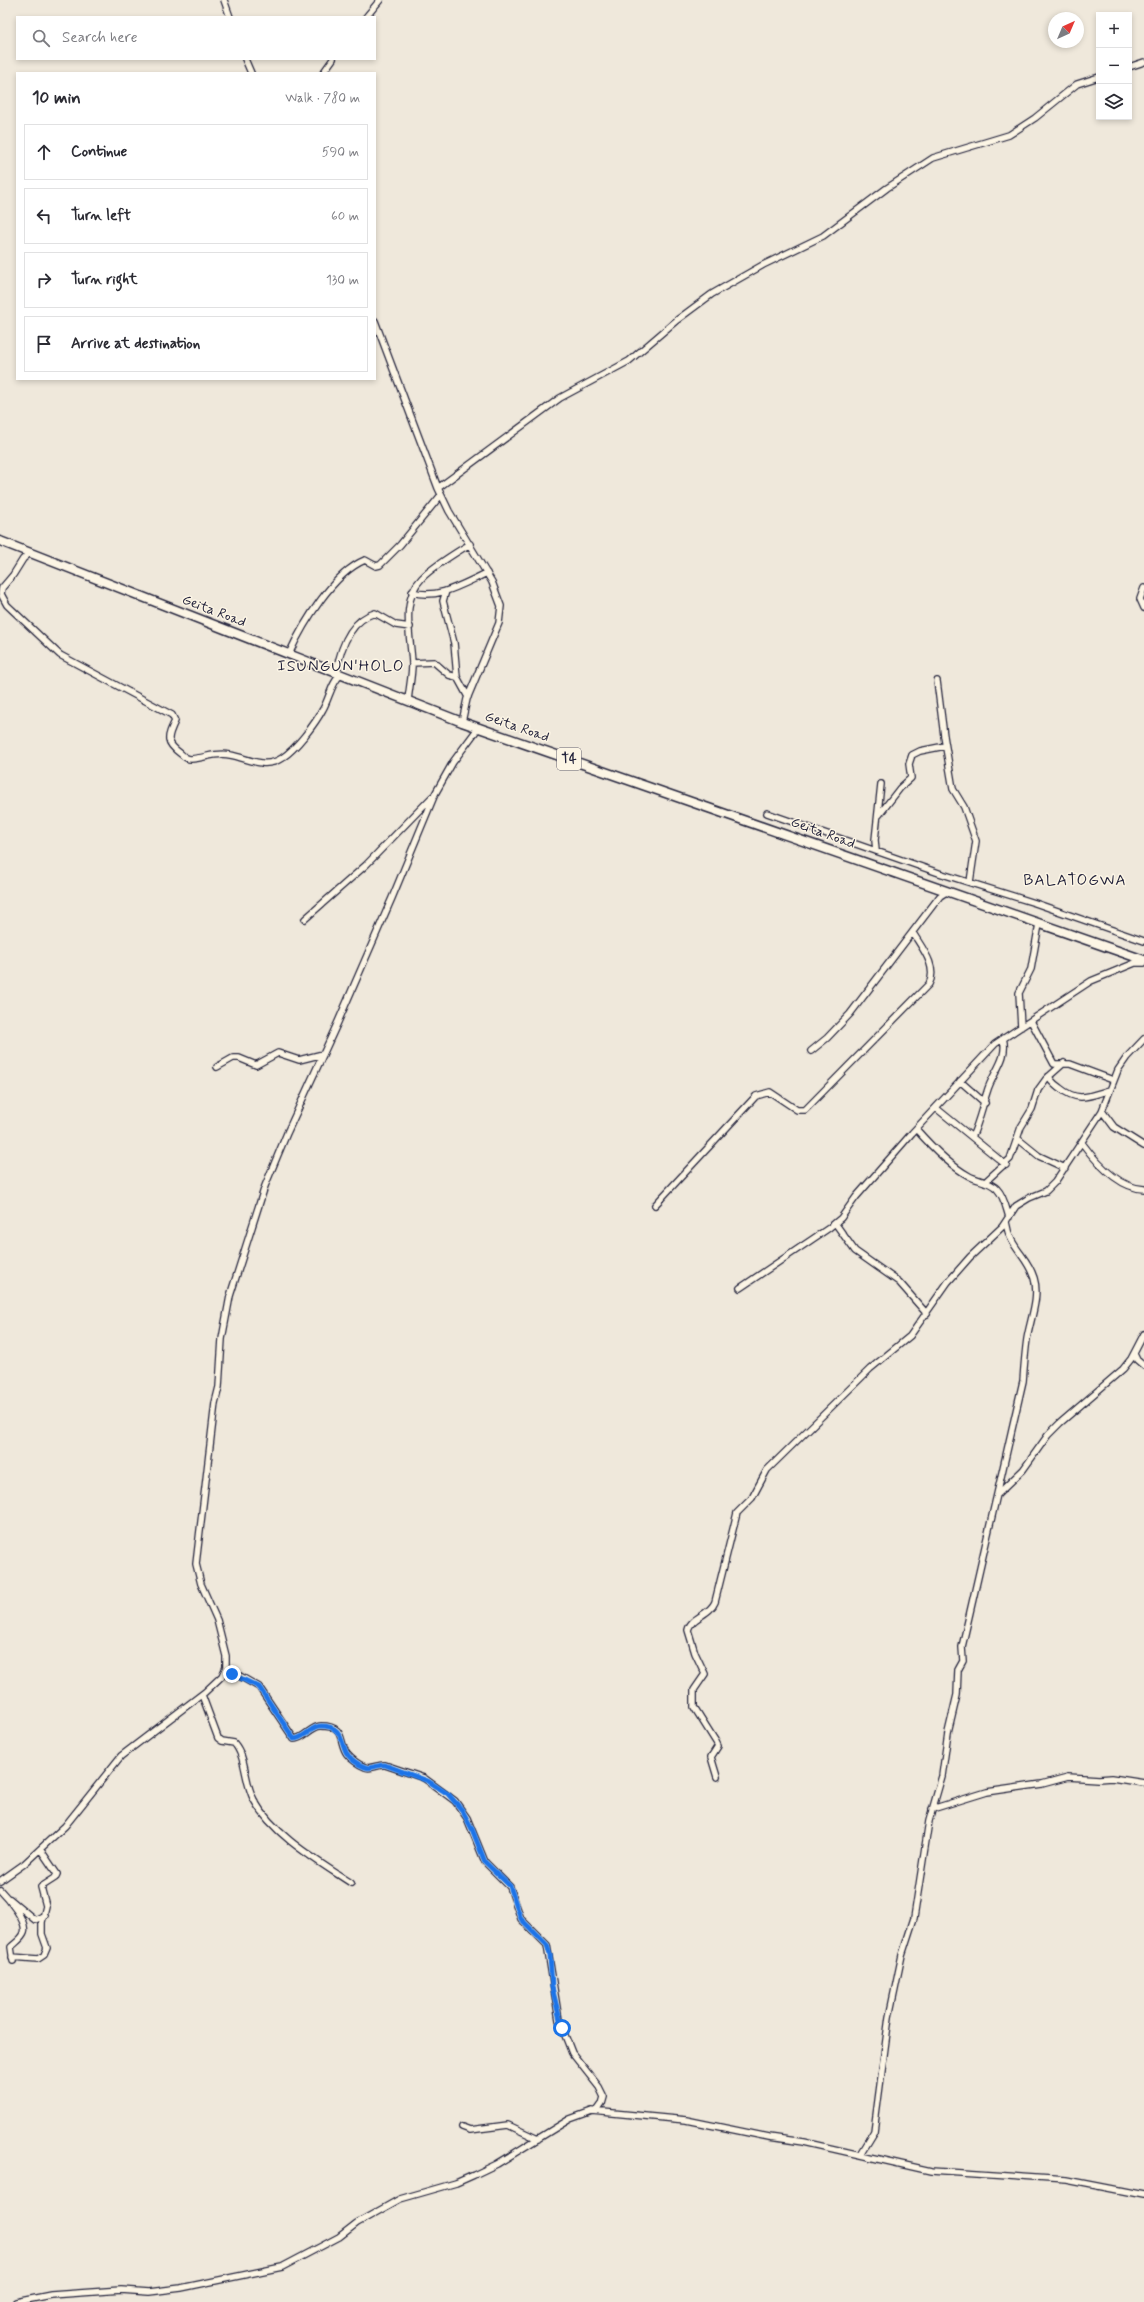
<!DOCTYPE html>
<meta charset="utf-8">
<style>
body{margin:0;font-family:Mynerve,sans-serif;background:#f2f2f3;color:#2b2b33}
.controls{position:absolute;right:12px;top:12px;display:grid;overflow:hidden;border-radius:0px;box-shadow:0 2px 6px #0003}
.controls button{width:36px;height:36px;display:grid;place-items:center;padding:0;border:0;border-bottom:1px solid #e1e1e2;background:#fff;color:#2b2b33;font:20px sans-serif}
.compass{position:absolute;left:1048px;top:12px;width:36px;height:36px;border-radius:50%;background:#fff;box-shadow:0 2px 6px #0003;rotate:44deg}
.stop{position:absolute;width:12px;height:12px;margin:-9px;border:3px solid #1a73e8;border-radius:50%;background:#fff}
.stop.end{background:#1a73e8;border-color:#fff;box-shadow:0 1px 4px #0008}
.list{margin:0;padding:0;list-style:none}
h2{display:flex;justify-content:space-between;align-items:center;height:52px;margin:0;padding:0 16px;font-size:17px}
h2 small{font-size:13px;font-weight:400;color:#7c7c81}
.list li{display:grid;grid-template-columns:26px 1fr auto;gap:12px;align-items:center;box-sizing:border-box;height:56px;margin:0 8px 8px;padding:0 8px;border:1px solid #e1e1e2;border-radius:0px}
.list b{display:block;font-size:15px;white-space:nowrap}
.list em{font-size:13px;font-style:normal;color:#7c7c81}
.icon{flex:none;width:22px;height:22px;fill:none;stroke:currentColor;stroke-width:2;stroke-linecap:round;stroke-linejoin:round}
.map{position:relative;flex:none;width:1144px;height:2302px;overflow:hidden}
.search{position:absolute;background:#fff;box-shadow:0 2px 6px #0003;left:16px;top:16px;width:360px;height:44px;display:flex;align-items:center;gap:10px;box-sizing:border-box;padding:0 14px;border-radius:0px;color:#7c7c81;font-size:15px}
.panel{position:absolute;background:#fff;box-shadow:0 2px 6px #0003;left:16px;top:72px;width:360px;height:308px;border-radius:0px}
.map>svg:first-child{display:block}
.lines{fill:none;stroke-linecap:round;stroke-linejoin:round}
.minor-casing{stroke:#22223b;stroke-width:8}
.highway-casing{stroke:#22223b;stroke-width:11}
.minor{stroke:#fcf5e5;stroke-width:5.5}
.highway{stroke:#fcf5e5;stroke-width:8}
.route{stroke:#1a73e8;stroke-width:5}
.labels{text-anchor:middle;dominant-baseline:central;stroke-width:3;stroke-linejoin:round;paint-order:stroke}
.shield{fill:#fcf5e5;stroke:#63616e;stroke-width:1}
.shield-label{font-size:13px;font-weight:bold;fill:#22223b}
.street-label{font-size:14px;fill:#22223b;stroke:#fcf5e5}
.quarter-label{font-size:16px;letter-spacing:1px;fill:#22223b;stroke:#fcf5e5}
</style>
<div class="map">
<svg width="1144" height="2302" viewBox="0 0 1144 2302">
<rect width="100%" height="100%" fill="#efe8db"/>
<filter id="ink" filterUnits="userSpaceOnUse"><feTurbulence type="fractalNoise" baseFrequency=".025" numOctaves="2"/><feDisplacementMap in="SourceGraphic" scale="8" xChannelSelector="R" yChannelSelector="G"/><feConvolveMatrix kernelMatrix="1 2 1 2 8 2 1 2 1" color-interpolation-filters="sRGB"/></filter>
<g filter="url(#ink)">
<g class="lines">
<g class="minor-casing">
<path id="minor" d="M224 0 230 17
M366 17 380 0
M245 59 251 73
M1129 67 1144 62
M323 73 333 59
M375 321 438 488 449 511 492 582 501 606 499 623 467 699 462 722
M438 488 560 398 629 361 677 320 712 294 763 265 823 236 887 188 933 158 1009 135 1035 118 1077 84 1099 77
M30 553 23 559 13 575 2 588 1 594 7 605 60 655 172 715 175 721C167 738 165 742 181 754 184 757 187 759 191 759 205 758 216 752 230 755 248 758 264 770 282 758 296 749 315 724 323 709 329 699 332 681 341 675
M1144 588 1140 599 1144 608
M446 591 443 601 454 643 457 677 468 697
M412 592C439 600 464 583 487 573
M289 654C303 624 333 573 365 560L376 566 380 565 400 545 441 495
M412 663 434 662 449 675 457 677
M336 673C340 650 350 620 375 613L396 625 410 627
M937 681 944 736 953 789 964 807 976 841 970 882
M408 701C409 689 412 676 412 664 411 637 400 600 422 578 435 565 454 554 470 544
M767 813 939 873 1035 903 1144 941
M879 815 900 788 911 778 909 764 912 755 920 751 945 746
M876 851 875 840 881 784
M305 919 366 865 432 797
M1031 1021 1054 1064H1070L1113 1080
M1021 1027 1019 993 1031 969 1039 924H1041
M811 1051 827 1038 850 1014 940 896 948 891
M217 1067 233 1058H239L256 1065 278 1053 299 1060 323 1054
M1049 1076C1051 1082 1055 1084 1060 1088 1078 1103 1089 1096 1110 1090
M960 1081 985 1103
M936 1108 1006 1165
M1102 1111 1114 1127 1144 1146
M916 1129C931 1146 949 1165 969 1176 978 1181 990 1181 997 1189 1004 1196 1006 1208 1009 1217
M972 1137C979 1122 982 1107 987 1092 992 1073 1009 1059 1003 1038
M1018 1139 1039 1156 1065 1168
M1082 1143C1096 1162 1119 1188 1144 1189
M985 1182 1010 1159 1021 1127 1032 1109 1038 1090 1046 1079 1064 1063
M655 1205 756 1096 770 1092 797 1110H805L929 984C938 967 922 948 913 933
M835 1223 855 1251 899 1282 927 1314
M740 1288 829 1228 841 1218 856 1197 912 1133 995 1044 1091 981 1135 963H1144
M1134 1354 1137 1360 1144 1366
M997 1495 1023 1470 1048 1435 1060 1423 1123 1369 1131 1359 1144 1334
M225 1670 238 1675 259 1687 294 1739C304 1739 311 1726 321 1726 346 1726 338 1741 347 1754 351 1759 359 1765 365 1767 371 1770 378 1764 385 1765L424 1778 455 1801 467 1818 485 1862 510 1887 521 1919 547 1945 559 2020 572 2053 599 2087 604 2097 602 2104 597 2111
M202 1695 218 1738 222 1741 234 1743C247 1758 244 1782 254 1800 273 1835 318 1861 351 1883
M717 1777 711 1757 718 1746 716 1742 694 1707V1690L705 1674 695 1653 688 1630C691 1617 710 1615 715 1602L737 1513 752 1498 767 1470 870 1369 910 1336 948 1282 970 1257 1002 1227 1016 1206 1029 1198 1046 1191 1055 1182 1102 1111 1118 1070 1127 1057 1144 1039
M932 1809 987 1792 1042 1784 1068 1777 1099 1779 1112 1778 1144 1783
M0 1881 24 1864 65 1826 121 1756 205 1692 222 1676 226 1667V1656L217 1620 201 1584 196 1564 215 1403 219 1387 222 1339 230 1296 265 1186 287 1133 338 1022 392 898 435 794 453 762 479 727
M0 1890C8 1898 28 1922 24 1933 22 1939 15 1943 11 1947L13 1961
M10 1899 35 1920 45 1915
M12 1957 38 1959 44 1955 47 1948 42 1934V1922L46 1906 41 1887 55 1878 57 1874 40 1849
M462 2127 470 2130 508 2125 538 2139
M860 2154 874 2131 889 2017 902 1955 914 1918 929 1821 942 1776 948 1733 957 1695 958 1670 963 1661 962 1647 1023 1381C1024 1367 1025 1353 1027 1339 1030 1320 1040 1297 1034 1278 1027 1255 1010 1249 1006 1222
M16 2302 51 2295 121 2290 149 2292 181 2288 282 2267 339 2237 357 2223 400 2199 456 2183 474 2175 497 2164 570 2119 592 2111 686 2120 769 2137 803 2142 931 2171 1067 2180 1144 2195"/>
</g>
<g class="highway-casing">
<path id="highway" d="M0 541 462 722 1144 960"/>
</g>
<use href="#minor" class="minor"/>
<use href="#highway" class="highway"/>
</g>
</g>
<g class="lines" filter="url(#ink)">
<path class="route" d="M232 1674 259 1687 294 1739C304 1739 311 1726 321 1726 341 1726 340 1738 346 1752 349 1758 358 1765 365 1767 371 1770 378 1764 385 1765L428 1781 448 1794 462 1810 472 1829 485 1862 510 1886 521 1919 547 1945 550 1955 552 1987 562 2028"/>
</g>
<g class="labels">
<rect class="shield" x="557" y="748" width="24" height="22" rx="3"/>
<g class="shield-label">
<text x="569" y="759">T4</text>
</g>
<g class="street-label">
<text transform="translate(214 611) rotate(21)">Geita Road</text>
<text transform="translate(517 727) rotate(19)">Geita Road</text>
<text transform="translate(823 833) rotate(20)">Geita Road</text>
</g>
<g class="quarter-label">
<text x="341" y="666">ISUNGUN'HOLO</text>
<text x="1075" y="880">BALATOGWA</text>
</g>
</g>
</svg>
<div class="controls">
<button>+</button>
<button>−</button>
<button><svg class="icon" aria-label="layers" viewBox="0 0 24 24"><path d="M12 4l9 5-9 5-9-5zM3 14l9 5 9-5"/></svg></button>
</div>
<svg class="compass" viewBox="-18 -18 36 36"><path d="M0-13l5 13h-10z" fill="#e53935"/><path d="M0 13l5-13h-10z" fill="#7c7c81"/></svg>
<div class="stop" style="left:562px;top:2028px"></div>
<div class="stop end" style="left:232px;top:1674px"></div>
<div class="search"><svg class="icon" aria-label="search" viewBox="0 0 24 24"><circle cx="10" cy="10" r="6"/><path d="M15 15l6 6"/></svg>Search here</div>
<section class="panel">
<h2>10 min<small>Walk · 780 m</small></h2>
<ul class="list">
<li><svg class="icon" aria-label="ahead" viewBox="0 0 24 24"><path d="M12 20V5M6 11l6-6 6 6"/></svg><div><b>Continue</b></div><em>590 m</em></li>
<li><svg class="icon" aria-label="left" viewBox="0 0 24 24"><path d="M17 20v-9H6M10 6l-5 5 5 5"/></svg><div><b>Turn left</b></div><em>60 m</em></li>
<li><svg class="icon" aria-label="right" viewBox="0 0 24 24"><path d="M7 20v-9h11M14 6l5 5-5 5"/></svg><div><b>Turn right</b></div><em>130 m</em></li>
<li><svg class="icon" aria-label="arrive" viewBox="0 0 24 24"><path d="M6 21V4h12l-3 4 3 4H6"/></svg><div><b>Arrive at destination</b></div></li>
</ul>
</section>
</div>
